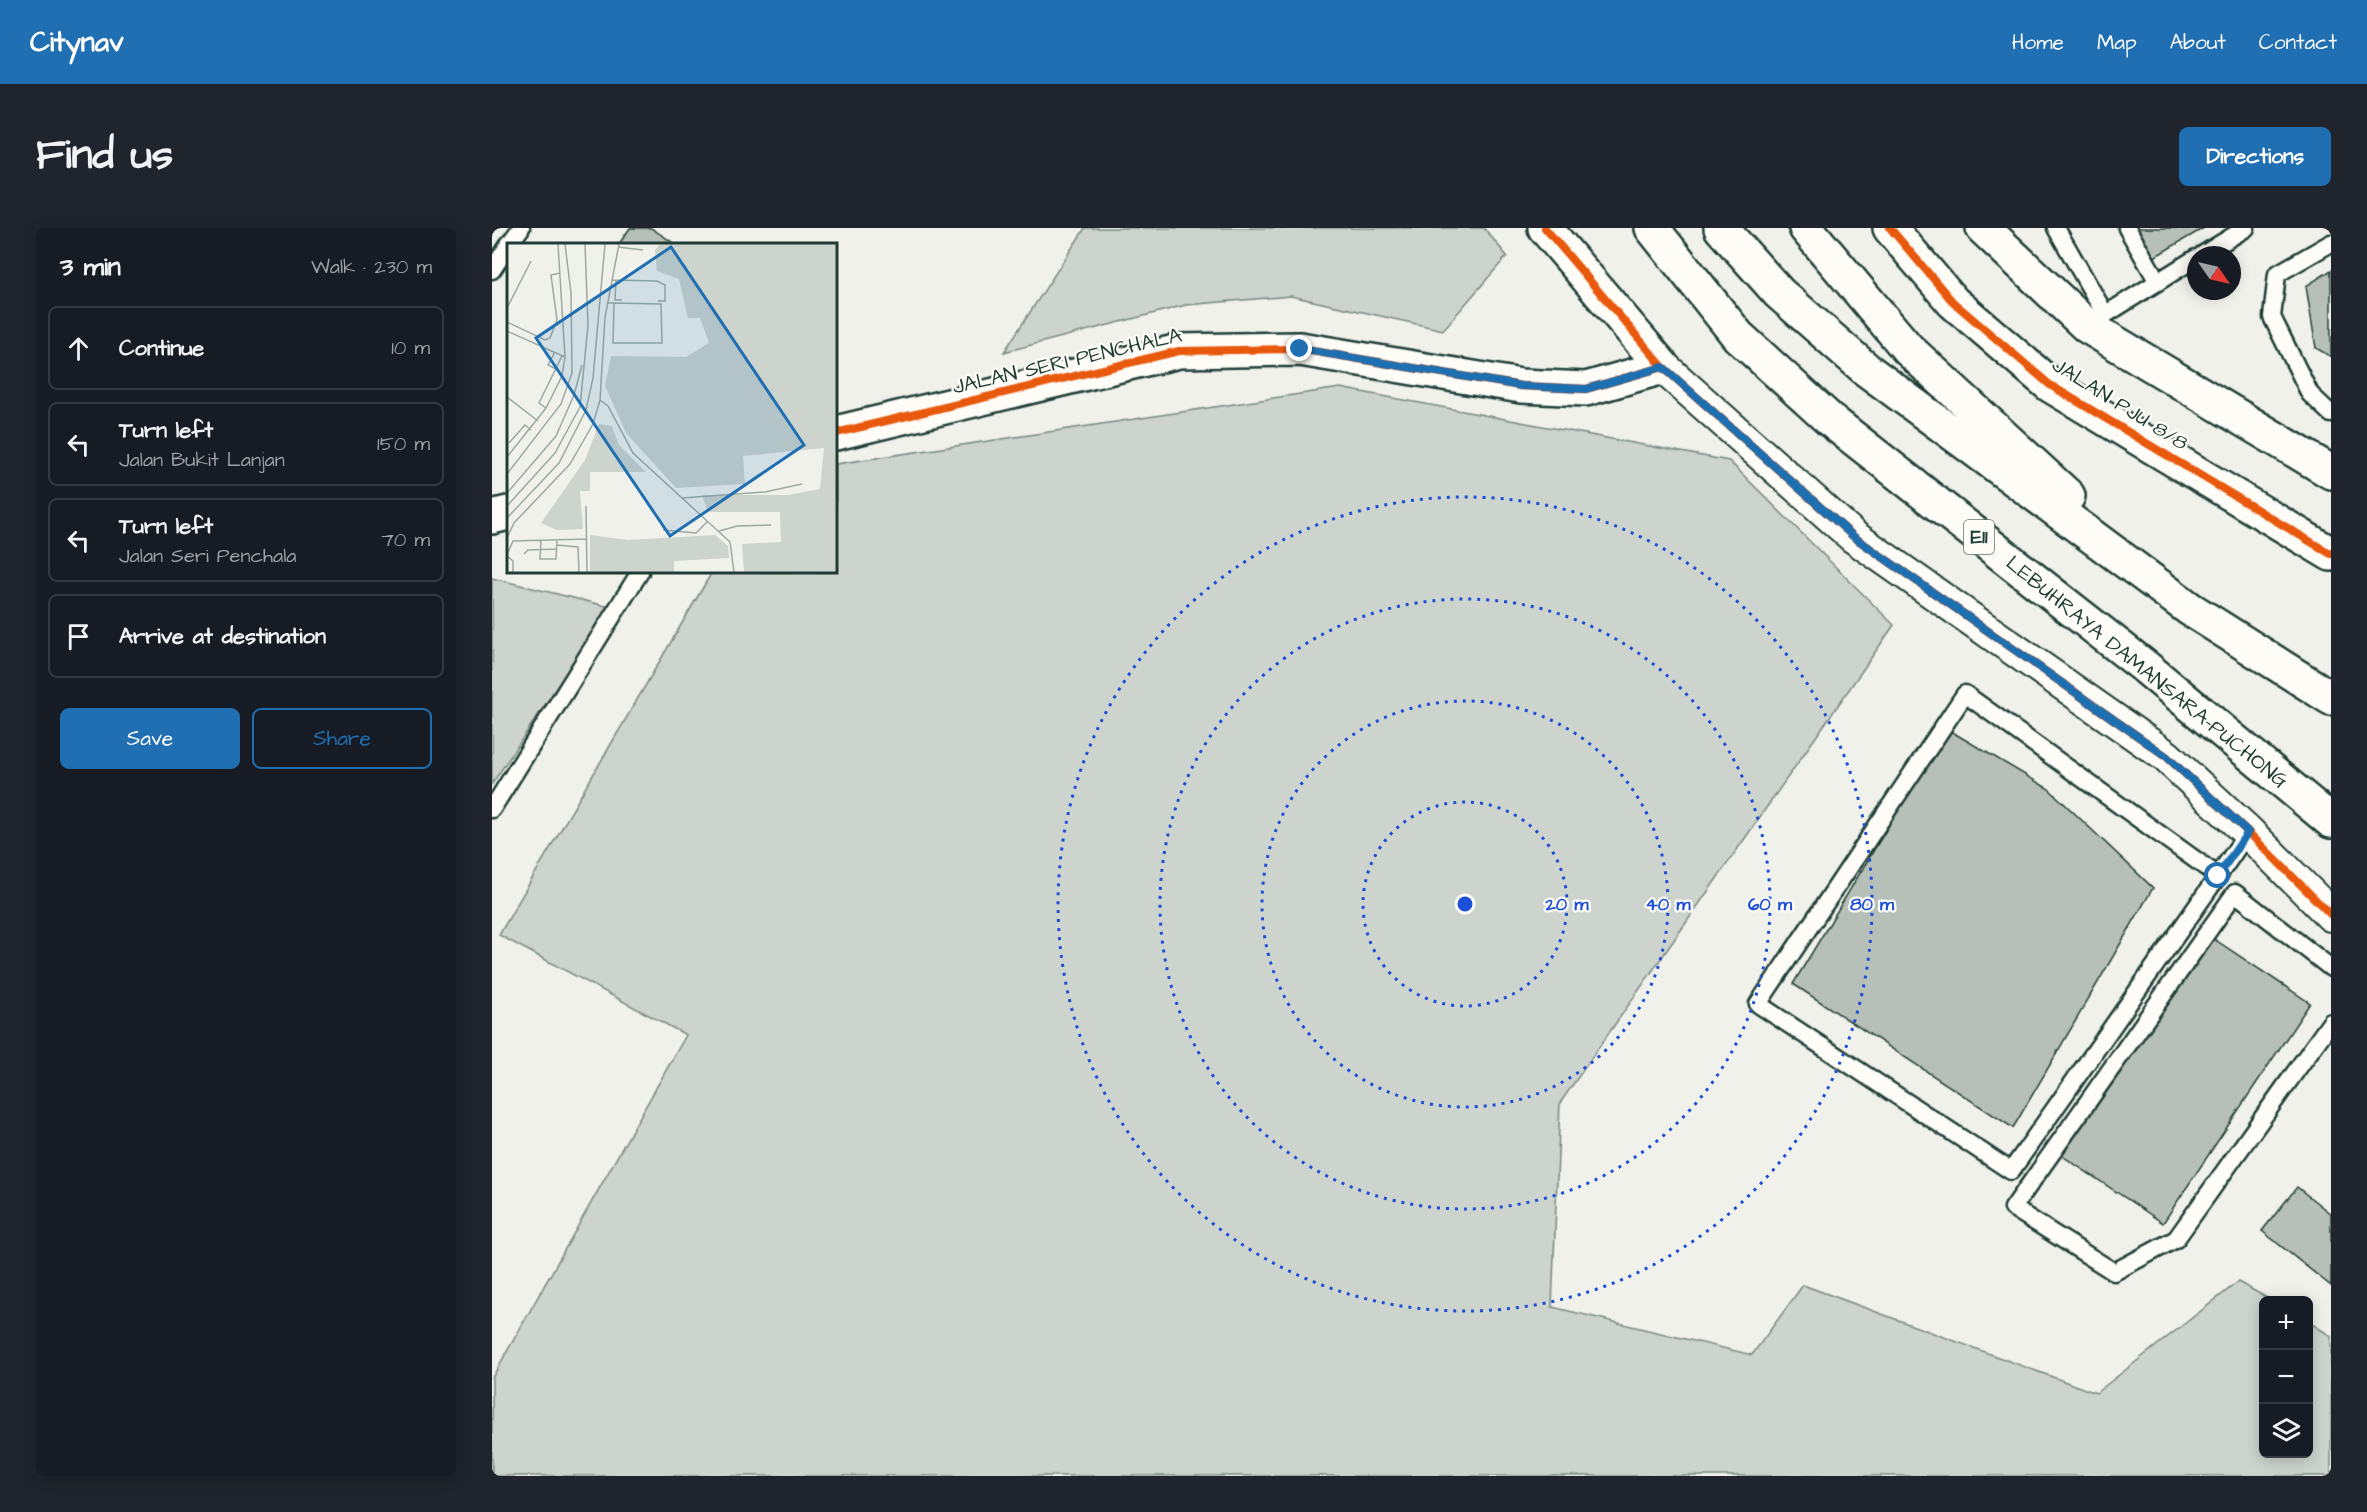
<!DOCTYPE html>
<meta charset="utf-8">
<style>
body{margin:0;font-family:"Architects Daughter",sans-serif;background:#20242c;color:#f1f3f6}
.controls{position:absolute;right:18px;bottom:18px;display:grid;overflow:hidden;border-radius:9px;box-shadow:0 3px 15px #0003}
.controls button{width:54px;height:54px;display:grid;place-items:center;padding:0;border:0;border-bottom:2px solid #363941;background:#171b24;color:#f1f3f6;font:30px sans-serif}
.compass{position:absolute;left:1695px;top:18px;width:54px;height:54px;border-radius:50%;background:#171b24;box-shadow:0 3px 15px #0003;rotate:124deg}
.stop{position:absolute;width:18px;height:18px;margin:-14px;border:4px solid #1f6fb2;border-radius:50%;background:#fff}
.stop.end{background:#1f6fb2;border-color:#fff;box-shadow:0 2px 6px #0008}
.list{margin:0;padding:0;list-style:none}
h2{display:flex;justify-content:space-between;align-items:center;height:78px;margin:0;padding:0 24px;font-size:26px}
h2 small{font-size:20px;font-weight:400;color:#9ea1a6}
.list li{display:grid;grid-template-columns:39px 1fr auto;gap:18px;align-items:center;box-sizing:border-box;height:84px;margin:0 12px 12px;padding:0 12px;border:2px solid #363941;border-radius:9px}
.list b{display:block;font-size:22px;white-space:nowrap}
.list p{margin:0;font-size:20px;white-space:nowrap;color:#9ea1a6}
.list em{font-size:20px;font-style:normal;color:#9ea1a6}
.actions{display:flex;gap:12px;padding:18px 24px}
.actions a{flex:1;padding:14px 0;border:2px solid #1f6fb2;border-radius:9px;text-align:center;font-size:21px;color:#1f6fb2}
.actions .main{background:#1f6fb2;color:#fff}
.icon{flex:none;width:33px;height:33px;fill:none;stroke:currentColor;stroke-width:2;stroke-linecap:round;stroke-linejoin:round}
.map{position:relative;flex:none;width:1839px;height:1248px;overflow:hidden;border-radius:9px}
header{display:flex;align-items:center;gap:36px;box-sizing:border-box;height:84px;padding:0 30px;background:#1f6fb2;color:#fff}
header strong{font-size:28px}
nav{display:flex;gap:33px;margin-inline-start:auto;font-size:21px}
.intro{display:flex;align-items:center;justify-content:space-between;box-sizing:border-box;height:144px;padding:0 36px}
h1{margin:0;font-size:42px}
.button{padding:15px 27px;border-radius:9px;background:#1f6fb2;color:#fff;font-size:21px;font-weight:700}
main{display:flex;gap:36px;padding:0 36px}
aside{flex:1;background:#171b24;border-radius:9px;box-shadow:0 3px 15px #0003}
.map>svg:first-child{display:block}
.green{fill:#cdd3cd;stroke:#768880;stroke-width:1.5}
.building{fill:#b6bfb8;stroke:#1f3d34;stroke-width:1.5}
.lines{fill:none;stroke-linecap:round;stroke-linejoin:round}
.lane-casing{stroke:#1f3d34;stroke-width:21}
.street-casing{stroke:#1f3d34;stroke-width:36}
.secondary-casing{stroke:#1f3d34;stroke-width:38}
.highway-casing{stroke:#1f3d34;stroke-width:38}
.lane{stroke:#fdfcf7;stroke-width:16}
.street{stroke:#fdfcf7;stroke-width:32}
.secondary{stroke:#fdfcf7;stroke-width:33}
.highway{stroke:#fdfcf7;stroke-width:33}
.cycleway-casing{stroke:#fdfcf7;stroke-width:11}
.cycleway{stroke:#e8590c;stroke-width:8}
.route{stroke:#1f6fb2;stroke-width:8}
.ring{fill:none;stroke:#1d4ed8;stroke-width:3;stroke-dasharray:3 6}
.labels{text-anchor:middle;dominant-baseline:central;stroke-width:4.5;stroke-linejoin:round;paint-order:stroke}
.shield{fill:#fdfcf7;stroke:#62766e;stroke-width:1.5}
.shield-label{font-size:20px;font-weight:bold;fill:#1f3d34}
.street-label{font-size:21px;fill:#1f3d34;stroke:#fdfcf7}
.inset-road{fill:none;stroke:#9ca9a2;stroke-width:1.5}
.view{fill:#1f6fb2;fill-opacity:0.15;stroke:#1f6fb2;stroke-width:3}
.inset-edge{fill:none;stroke:#1f3d34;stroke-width:3}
.centre{fill:#1d4ed8;stroke:#fdfcf7;stroke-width:3}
.ring-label{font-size:18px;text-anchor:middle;font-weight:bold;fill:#1d4ed8;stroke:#fdfcf7;stroke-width:4.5;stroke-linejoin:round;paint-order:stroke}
</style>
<header>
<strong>Citynav</strong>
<nav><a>Home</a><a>Map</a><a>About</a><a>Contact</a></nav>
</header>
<div class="intro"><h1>Find us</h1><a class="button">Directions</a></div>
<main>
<aside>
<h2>3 min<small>Walk · 230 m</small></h2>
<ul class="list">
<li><svg class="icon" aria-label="ahead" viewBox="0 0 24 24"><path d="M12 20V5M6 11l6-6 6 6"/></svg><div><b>Continue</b></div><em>10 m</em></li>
<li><svg class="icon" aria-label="left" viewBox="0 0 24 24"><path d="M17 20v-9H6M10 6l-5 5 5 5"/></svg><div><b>Turn left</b><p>Jalan Bukit Lanjan</p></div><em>150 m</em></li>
<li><svg class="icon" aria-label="left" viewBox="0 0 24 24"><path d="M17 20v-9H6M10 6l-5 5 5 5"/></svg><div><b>Turn left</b><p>Jalan Seri Penchala</p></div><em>70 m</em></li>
<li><svg class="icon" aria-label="arrive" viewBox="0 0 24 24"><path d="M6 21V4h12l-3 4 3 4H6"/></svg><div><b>Arrive at destination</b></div></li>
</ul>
<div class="actions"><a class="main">Save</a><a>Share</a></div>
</aside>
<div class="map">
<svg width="1839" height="1248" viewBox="0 0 1839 1248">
<rect width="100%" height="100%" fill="#f0f1eb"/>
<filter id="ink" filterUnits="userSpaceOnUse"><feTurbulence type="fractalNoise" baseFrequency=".0167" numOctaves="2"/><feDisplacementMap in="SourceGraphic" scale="12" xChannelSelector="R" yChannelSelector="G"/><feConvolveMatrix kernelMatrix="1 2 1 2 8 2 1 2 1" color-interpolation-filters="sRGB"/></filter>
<g filter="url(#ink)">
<path class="green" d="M593 0H992L1015 28 951 102 799 68 694 77 512 124Z
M848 160 1237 233 1402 397 1068 875 1060 1079 1260 1127 1311 1057 1604 1165 1746 1054 1779 1072H1772V1226H1816L1817 1094 1839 1108V1248H0V1150L194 807 7 707 220 344H344V236Z
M0 350 118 379 0 556Z"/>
<path class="building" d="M138 0H159L183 16H127Z
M1641 0H1712L1659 31Z
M1839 42V129L1824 120 1814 58Z
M1455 501 1557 561 1661 660 1521 900 1301 756Z
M1707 701 1818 775 1671 995 1560 921Z
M1805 959 1839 986V1058L1770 1003Z"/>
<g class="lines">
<g class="lane-casing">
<path id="lane" d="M1564 0 1613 86
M1635 0 1666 54
M1839 15 1785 46 1780 89 1818 166 1839 186
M17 16 29 0
M1710 27 1754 0
M0 42 16 18
M1595 98 1704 30
M0 581 148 344
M1726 648 1473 466 1266 776 1519 943 1726 648 1756 604
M1839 740 1743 665 1521 980 1622 1044 1684 1011 1839 794"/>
</g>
<g class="street-casing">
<path id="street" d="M1171 139 1362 309 1674 528 1756 604 1839 687"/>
</g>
<g class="secondary-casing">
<path id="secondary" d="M1398 0 1461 74 1558 157 1839 326
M1491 0 1595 98 1839 244
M344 205 687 123 808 121 1029 158 1094 161 1171 139 1053 0
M0 289 16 285"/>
</g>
<g class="highway-casing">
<path id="highway" d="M1160 0 1246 108 1337 191 1652 438 1839 593
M1229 0 1287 65 1375 142 1698 381 1839 470
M1314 0 1416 121 1576 268"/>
</g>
<use href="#lane" class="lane"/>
<use href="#street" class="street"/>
<use href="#secondary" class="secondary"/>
<use href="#highway" class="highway"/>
<g class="cycleway-casing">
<path id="cycleway" d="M1053 0 1171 139 1362 309 1674 528 1756 604 1839 687
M1398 0 1461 74 1558 157 1839 326
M344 205 687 123 808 121 1029 158 1094 161 1171 139"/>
</g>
<use href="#cycleway" class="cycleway"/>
</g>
</g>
<g class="lines" filter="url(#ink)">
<path class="route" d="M808 121 1029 158 1094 161 1171 139 1362 309 1674 528 1756 604 1726 648"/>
</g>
<g class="ring">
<circle cx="973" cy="676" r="102"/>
<circle cx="973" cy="676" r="203"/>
<circle cx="973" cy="676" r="305"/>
<circle cx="973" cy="676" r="407"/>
</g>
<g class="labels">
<rect class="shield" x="1472" y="292" width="30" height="34" rx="4.5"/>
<g class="shield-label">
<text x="1487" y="309">E11</text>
</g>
<g class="street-label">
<text transform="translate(575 133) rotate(-13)">JALAN SERI PENCHALA</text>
<text transform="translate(1628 176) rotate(32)">JALAN PJU 8/8</text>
<text transform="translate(1655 444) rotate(39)">LEBUHRAYA DAMANSARA–PUCHONG</text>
</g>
</g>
<g transform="translate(15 15)">
<rect width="330" height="330" fill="#f0f1eb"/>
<path d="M153 1H330V329H237L235 301 274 299 273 269H201L195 252H281L313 246 317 205 236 213 238 241 169 245 119 190 98 143 104 113 179 114 202 100 193 75H181L172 36 150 28 148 7ZM92 181 105 183 112 202 139 229H83V248H73L76 286 50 287 34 280 78 217ZM83 292 121 297 208 292 221 303 222 315 167 318V329H83Z" fill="#cdd3cd"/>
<path class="inset-road" d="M111 4 136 7M105 37 150 38 158 42V58H151M109 37 108 57H115M101 60H107L154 61 155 100H106L107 60M0 65 24 18M0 79 38 97 43 95 50 77 44 32 53 30M0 88 58 114M48 109 41 122 49 126M0 154 31 178M93 157 101 163 126 210 223 299 227 329M39 165 32 160 55 113M2 200 18 182 24 187M0 214 39 165 55 133 58 114 51 1M0 231 54 161 65 130 64 50 58 1M0 250 49 193 67 152 75 122M175 255 258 249 295 241M0 263 48 210 73 164 81 82 78 1M79 263 80 329M0 275 52 220 79 167 86 135 98 1M156 287 189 290 201 278M212 288 230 283 264 282M0 295 7 280 63 221 86 181 93 157 98 74 112 1M34 297 33 316H49L50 297M50 302 71 304 72 329M17 311 21 307 50 306M0 312 6 298 80 296M0 313 6 318V329"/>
<path class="view" d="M164 4 297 202 163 293 29 95Z"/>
<rect width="330" height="330" class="inset-edge"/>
</g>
<circle cx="973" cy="676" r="9" class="centre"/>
<g class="ring-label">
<text x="1075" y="682">20 m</text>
<text x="1176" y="682">40 m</text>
<text x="1278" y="682">60 m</text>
<text x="1380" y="682">80 m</text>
</g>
</svg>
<div class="controls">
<button>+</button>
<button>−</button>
<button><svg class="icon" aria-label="layers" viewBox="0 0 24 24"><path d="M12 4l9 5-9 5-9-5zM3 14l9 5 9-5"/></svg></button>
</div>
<svg class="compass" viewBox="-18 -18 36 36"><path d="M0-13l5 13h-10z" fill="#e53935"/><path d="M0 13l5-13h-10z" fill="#9ea1a6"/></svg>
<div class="stop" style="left:1726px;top:648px"></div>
<div class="stop end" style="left:808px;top:121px"></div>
</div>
</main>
